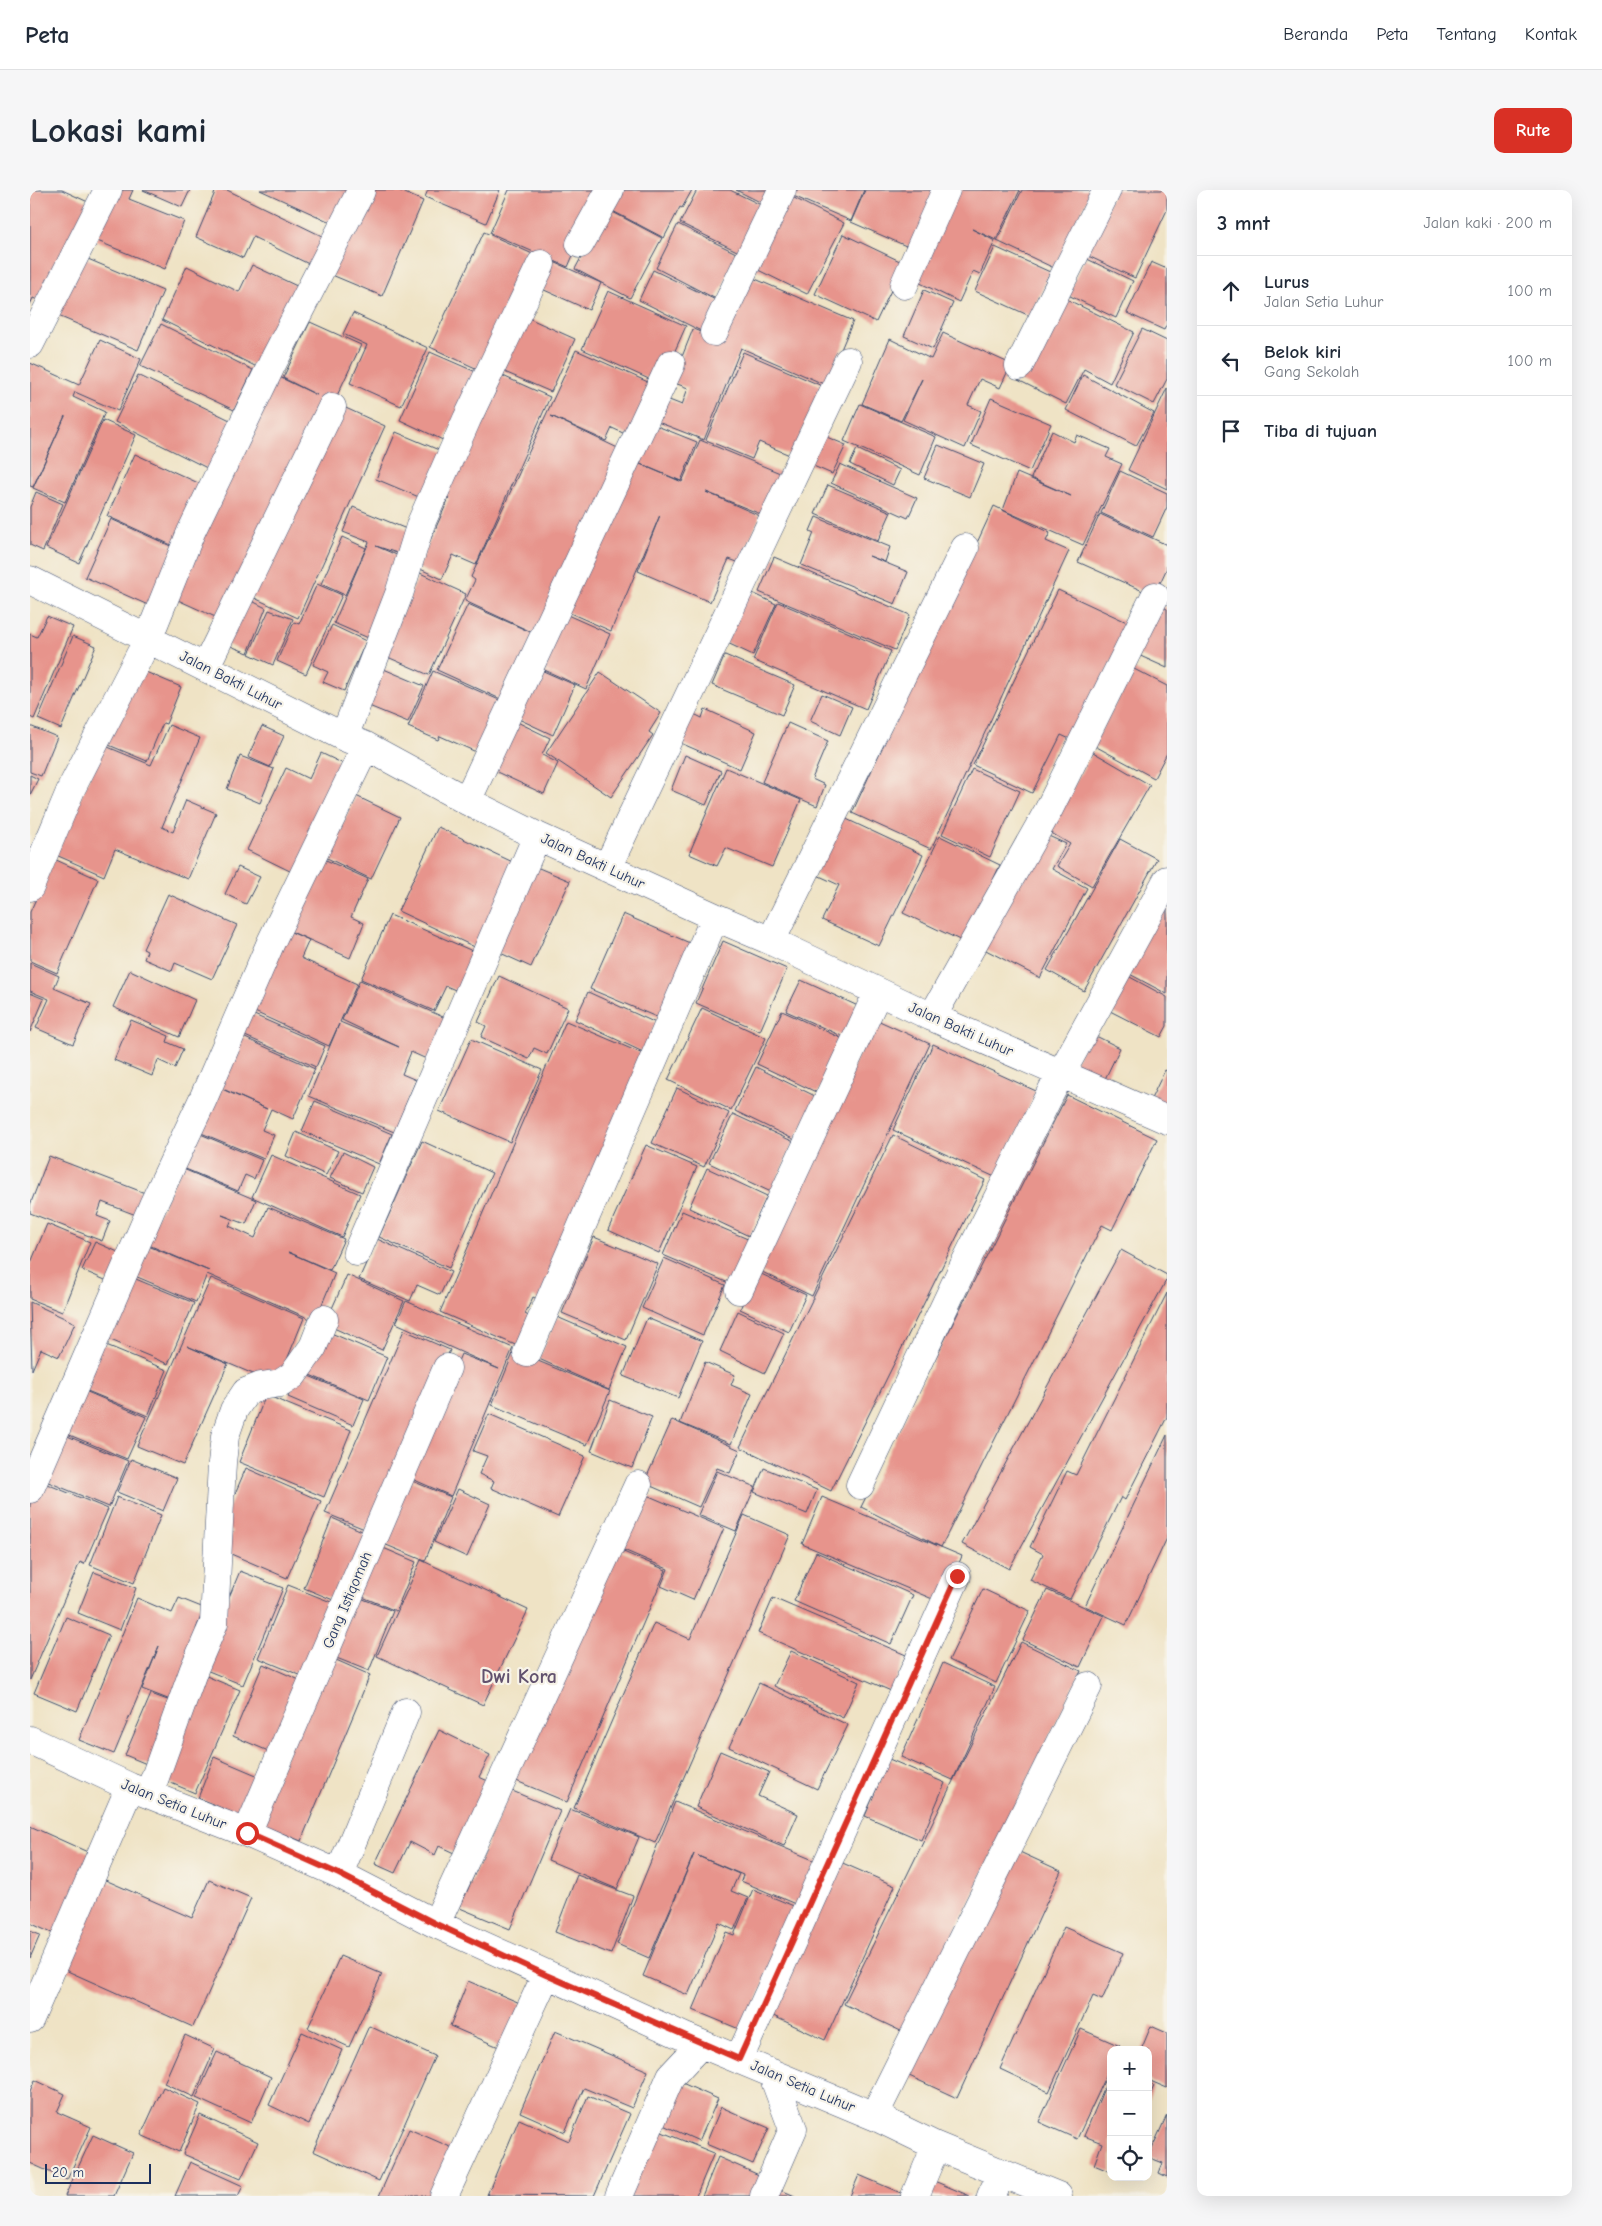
<!DOCTYPE html>
<html lang="id">
<meta charset="utf-8">
<style>
body{margin:0;font-family:"Comic Neue",sans-serif;background:#f6f6f7;color:#1f2937}
.controls{position:absolute;right:15px;bottom:15px;display:grid;overflow:hidden;border-radius:10px;box-shadow:0 5px 20px #0002}
.controls button{width:45px;height:45px;display:grid;place-items:center;padding:0;border:0;border-bottom:1px solid #e0e1e3;background:#fff;color:#1f2937;font:25px sans-serif}
.scale{position:absolute;left:15px;bottom:12px;width:106px;box-sizing:border-box;padding-left:5px;border:2px solid #1b2f5e;border-top:0;font-size:14px;line-height:18px;white-space:nowrap;color:#1b2f5e;-webkit-text-stroke:4px #f7f3e8;paint-order:stroke}
.stop{position:absolute;width:15px;height:15px;margin:-11px;border:4px solid #d93025;border-radius:50%;background:#fff}
.stop.end{background:#d93025;border-color:#fff;box-shadow:0 1px 5px #0008}
.list{margin:0;padding:0;list-style:none}
h2{display:flex;justify-content:space-between;align-items:center;height:65px;margin:0;padding:0 20px;font-size:21px}
h2 small{font-size:16px;font-weight:400;color:#747a83}
.list li{display:grid;grid-template-columns:32px 1fr auto;gap:15px;align-items:center;box-sizing:border-box;height:70px;padding:0 20px;border-top:1px solid #e0e1e3}
.list b{display:block;font-size:19px;white-space:nowrap}
.list p{margin:0;font-size:16px;white-space:nowrap;color:#747a83}
.list em{font-size:16px;font-style:normal;color:#747a83}
.icon{flex:none;width:28px;height:28px;fill:none;stroke:currentColor;stroke-width:2;stroke-linecap:round;stroke-linejoin:round}
.map{position:relative;flex:none;width:1137px;height:2006px;overflow:hidden;border-radius:10px}
header{display:flex;align-items:center;gap:30px;box-sizing:border-box;height:70px;padding:0 25px;background:#fff;border-bottom:1px solid #e0e1e3}
header strong{font-size:24px}
nav{display:flex;gap:28px;margin-inline-start:auto;font-size:18px}
.intro{display:flex;align-items:center;justify-content:space-between;box-sizing:border-box;height:120px;padding:0 30px}
h1{margin:0;font-size:35px}
.button{padding:12px 22px;border-radius:10px;background:#d93025;color:#fff;font-size:18px;font-weight:700}
main{display:flex;gap:30px;padding:0 30px}
aside{flex:1;background:#fff;border-radius:10px;box-shadow:0 5px 20px #0002}
.map>svg:first-child{display:block}
.building{fill:#e7948c}
.lines{fill:none;stroke-linecap:round;stroke-linejoin:round}
.minor-casing{stroke:#3b4a6d;stroke-width:29}
.minor{stroke:#fff;stroke-width:28}
.route{stroke:#d93025;stroke-width:6}
.labels{text-anchor:middle;dominant-baseline:central;stroke-width:4.5;stroke-linejoin:round;paint-order:stroke}
.street-label{font-size:15px;fill:#1b2f5e;stroke:#f7f3e8}
.district-label{font-size:20px;font-weight:bold;fill:#62526e;stroke:#f7f3e8}
</style>
<header>
<strong>Peta</strong>
<nav><a>Beranda</a><a>Peta</a><a>Tentang</a><a>Kontak</a></nav>
</header>
<div class="intro"><h1>Lokasi kami</h1><a class="button">Rute</a></div>
<main>
<div class="map">
<svg width="1137" height="2006" viewBox="0 0 1137 2006">
<rect width="100%" height="100%" fill="#f7f3e8"/>
<filter id="ink" filterUnits="userSpaceOnUse"><feTurbulence type="fractalNoise" baseFrequency=".02" numOctaves="2"/><feDisplacementMap in="SourceGraphic" scale="10" xChannelSelector="R" yChannelSelector="G"/><feConvolveMatrix kernelMatrix="1 2 1 2 8 2 1 2 1" color-interpolation-filters="sRGB"/></filter>
<filter id="wash" filterUnits="userSpaceOnUse"><feTurbulence type="fractalNoise" baseFrequency=".0096" numOctaves="4" result="noise"/><feDisplacementMap in="SourceGraphic" scale="20" xChannelSelector="R" yChannelSelector="G"/><feGaussianBlur stdDeviation="1.12" result="paint"/><feColorMatrix in="noise" values="0 0 0 0 0 0 0 0 0 0 0 0 0 0 0 0 0 1.4 0 .05"/><feComposite in="paint" operator="in"/></filter>
<g filter="url(#wash)">
<rect width="100%" height="100%" fill="#efe3c5"/>
<g id="blocks">
<path class="building" d="M0 0H32L58 12 12 112 3 108 0 115Z
M85 0H103L99 9 154 31 135 79 65 50Z
M113 0H160L152 17Z
M186 0H197L294 47 283 76 223 47 213 68 166 47Z
M230 0H326L309 36Z
M339 0H368L393 11 352 106 302 85Z
M398 0H470L456 33 395 7Z
M479 0H571L538 77 460 43Z
M581 0H662L652 18 650 17 634 48 573 16Z
M667 0H700L733 16 709 62 650 33Z
M706 0H749L740 17Z
M763 0H834L821 31 761 5Z
M835 0H909L883 59 821 32Z
M921 0H990L966 50 942 39 965 51 950 84 943 81 929 112 882 89Z
M992 0H1062L1024 78 967 51Z
M1085 0H1137V20L1105 88 1054 64Z
M758 5 814 33 777 104 722 77Z
M577 19 632 48 600 108 545 79Z
M648 34 708 64 686 109 626 78Z
M454 42 507 66 454 182 400 157Z
M813 44 874 73 846 132 785 104Z
M965 57 1020 82 1000 126 945 101Z
M51 66 133 101 108 160 26 125Z
M515 68 571 93 559 120 503 95Z
M1055 68 1103 91 1086 128 1038 105Z
M1121 72 1137 79V134L1134 140 1097 123Z
M222 75 269 97 231 179 132 130 157 76 209 102Z
M623 80 690 112 675 143 609 110Z
M716 85 823 131 796 195 711 158 674 250 620 229 629 206 652 215 658 198 642 192 663 139 688 149Z
M894 100 923 113 903 159 874 146Z
M578 101 656 136 630 194 552 159Z
M1030 106 1104 142 1080 193 1054 179 1036 214 988 190Z
M323 123 398 158 371 216 320 193 337 155 313 144Z
M494 126 545 149 521 202 470 180Z
M280 132 331 155 304 212 192 430 139 406 245 185 287 205 253 188Z
M131 134 223 180 204 220 110 176Z
M1112 139 1137 151V189L1124 214 1084 194Z
M913 143 981 174 970 198 950 189 938 215 951 221 935 258 873 230 892 189 871 231 832 214 860 149 901 169Z
M70 150 111 169 88 221 45 202 43 207 75 222 35 312 3 298 35 226 3 297 0 296V173L49 195Z
M546 160 627 196 604 248 582 238 576 251 521 226 596 262 510 446 435 411 445 390 441 387Z
M400 162 446 182 415 251 370 230Z
M713 162 792 196 762 266 729 252 722 269 676 250Z
M464 182 520 207 446 375 423 365 412 389 388 378 419 308 409 304Z
M108 185 202 231 179 279 85 232Z
M1053 185 1124 223 1106 256 1036 220Z
M1137 198V299L1098 280Z
M961 208 1021 234 1000 281 941 255Z
M307 214 355 236 268 428 220 406Z
M830 214 906 247 890 285 814 251Z
M73 230 106 245 49 373 16 358Z
M617 232 667 252 651 291 603 271 652 292 670 250 750 283 733 325 676 302 730 326 710 373 699 369 680 412 608 381 630 325 581 441 533 420Z
M1022 241 1044 252 1047 245 1080 259 1076 267 1092 274 1053 355 973 320 987 283 1041 306 1001 288Z
M366 242 416 263 396 310 346 289Z
M787 243 816 255 802 284 774 272Z
M908 255 954 274 940 307 894 288Z
M827 259 870 280 863 295 820 274Z
M105 264 177 297 150 359 77 326Z
M810 274 887 308 878 328 801 293Z
M1090 281 1137 303V317L1123 347 1071 323Z
M798 295 861 322 848 351 785 324Z
M6 302 33 314 13 361 0 355V317Z
M964 316 1020 343 1016 351 1039 361 901 659 822 623Z
M323 317 379 340 370 364 346 356 378 370 343 450 304 433 339 352 313 342Z
M1070 324 1137 355V378L1124 406 1048 372Z
M786 327 860 357 855 372 839 366 878 382 865 414 771 375 784 343 780 341Z
M81 329 145 358 118 415 55 387Z
M312 347 336 358 315 405 291 394Z
M744 367 880 425 865 460 729 402Z
M390 383 436 404 399 485 353 465Z
M287 394 312 405 276 484 247 471 264 432 269 434Z
M714 399 746 414 723 465 691 450Z
M1028 400 1101 434 1042 550 1031 545 1002 603 943 575Z
M216 408 236 418 218 463 193 453Z
M748 412 861 461 836 519 723 470Z
M438 414 507 445 477 512 407 480Z
M1129 415 1137 419V478L1106 464Z
M239 420 263 429 243 475 219 464Z
M533 423 580 444 556 499 508 477Z
M17 426 43 437 4 529 0 527V444L7 447Z
M302 435 336 451 314 501 293 492 298 482 283 475Z
M43 446 66 456 31 539 8 529Z
M695 465 765 495 752 525 682 495Z
M502 476 545 495 523 545 480 525Z
M104 477 151 497 136 534 133 533 117 571 74 553Z
M349 477 394 496 378 532 334 514Z
M1104 479 1137 496V563L1124 588 1063 555Z
M403 481 476 513 453 565 410 546 408 550 378 537Z
M570 482 631 523 619 542 623 545 581 607 516 563Z
M792 504 822 517 810 545 780 531Z
M675 519 726 542 710 579 646 551 660 522 672 528Z
M479 528 520 548 512 565 528 573 514 604 456 577Z
M758 533 798 551 782 589 795 595 787 616 732 592Z
M139 535 170 548 132 637 143 642 156 610 186 623 158 689 85 659 74 686 26 665 73 555 121 575Z
M0 536 27 547 11 586 0 582Z
M232 536 254 546 240 577 218 567Z
M1063 562 1120 595 1062 696 1027 676 1040 654 1018 641Z
M291 563 320 577 268 685 217 660 256 578 279 589Z
M655 565 691 581 676 615 641 600Z
M210 566 244 579 230 613 197 599Z
M696 578 771 610 742 677 696 658 687 676 659 664Z
M942 579 990 601 960 667 912 644Z
M0 585 8 589 0 605Z
M326 606 370 627 341 689 297 668Z
M812 627 893 665 849 756 792 730 809 695 785 684Z
M408 637 489 675 449 759 368 721Z
M1010 642 1036 654 1022 679 1057 698 1010 788 950 757Z
M910 646 970 675 934 752 873 723Z
M1090 649 1127 669 1054 801 1017 780Z
M287 666 338 689 321 727 334 733 320 768 255 739Z
M24 669 68 689 27 783 0 771V722Z
M504 676 540 691 501 777 466 761Z
M208 677 230 687 216 714 195 704Z
M1137 701V804L1094 781Z
M138 704 207 735 182 789 145 773 142 781 114 769 117 761 113 759Z
M593 724 669 757 636 831 560 799Z
M360 725 454 766 437 805 416 796 404 821 331 789Z
M252 738 279 750 271 768 327 794 310 832 369 857 312 830 330 790 422 831 403 872 381 862 372 884 386 890 364 942 279 906 309 834 299 856 216 818Z
M693 751 757 779 730 841 666 813Z
M0 773 29 786 24 798 61 814 43 854 6 838 19 809 0 801Z
M100 780 165 810 149 847 83 817Z
M469 786 538 818 517 864 504 858 499 869 451 847 456 836 448 832Z
M1098 786 1137 807V836L1131 847 1080 821Z
M771 790 828 816 814 847 756 821Z
M558 802 626 833 613 862 545 830Z
M0 803 14 809 0 842Z
M672 818 736 848 701 920 638 890Z
M215 821 295 856 286 877 206 842Z
M752 821 813 849 788 903 727 874Z
M845 829 900 854 782 1106 728 1080Z
M101 830 139 846 137 852 153 859 145 878 128 870 122 886 84 870Z
M536 831 620 867 514 1112 503 1107 495 1124 502 1128 490 1157 410 1122Z
M1060 843 1090 858 1074 891 1043 877Z
M206 844 285 879 263 929 241 919 232 940 244 945 234 969 164 940 183 895 237 919 184 895Z
M441 849 512 880 480 952 409 921Z
M903 854 1006 901 967 988 863 940Z
M726 877 787 907 765 950 705 921Z
M1135 880 1137 881V919L1120 911Z
M647 898 699 923 674 977 622 953Z
M1037 905 1127 949 1082 1040 1072 1035 911 1357 831 1317Z
M285 911 362 944 349 974 272 941Z
M703 924 764 952 741 1002 679 973Z
M161 940 232 970 224 989 215 985 208 1001 146 975Z
M266 942 308 961 296 985 256 966Z
M863 945 955 990 801 1301 710 1257Z
M392 951 462 983 419 1078 349 1047Z
M616 955 667 977 629 1063 578 1040Z
M313 962 343 977 332 1002 300 988Z
M241 965 330 1004 312 1047 222 1007Z
M19 966 115 1003 106 1025 72 1012 67 1026 80 1031 72 1051 0 1023V1015Z
M151 978 226 1010 216 1034 192 1025 202 1029 199 1036 225 1048 238 1017 314 1049 300 1080 258 1062 305 1083 285 1131 177 1084 166 1112 98 1083 111 1053 179 1081 114 1053Z
M677 978 737 1006 719 1046 659 1018Z
M652 1021 720 1050 701 1094 633 1065Z
M17 1034 60 1052 32 1122 0 1109V1075Z
M564 1047 628 1074 596 1150 532 1123Z
M347 1049 421 1082 410 1105 387 1095 380 1111 329 1089Z
M65 1052 95 1065 82 1093 52 1080Z
M1091 1060 1137 1085V1089L979 1379 932 1354Z
M634 1068 695 1095 673 1145 612 1118Z
M727 1082 776 1105 759 1142 710 1119Z
M96 1085 164 1113 138 1174 71 1146Z
M317 1085 374 1111 352 1160 295 1134Z
M181 1088 274 1128 247 1194 157 1156 198 1174 153 1275 107 1256Z
M1137 1103V1227L1095 1310 1091 1307 1040 1409 1000 1390 1013 1364 1000 1357 1037 1281 1046 1285Z
M376 1111 483 1158 421 1306 380 1288 431 1164 469 1179 366 1133Z
M0 1112 45 1133 29 1167 11 1159 2 1180Z
M708 1121 754 1143 735 1183 690 1161Z
M527 1127 597 1157 579 1200 509 1169Z
M617 1128 672 1151 648 1208 593 1186Z
M294 1140 357 1167 339 1210 275 1183Z
M374 1140 420 1160 342 1342 295 1323Z
M69 1152 137 1180 118 1226 50 1198Z
M484 1161 580 1201 557 1255 462 1215Z
M675 1172 705 1185 701 1195 722 1204 701 1254 650 1233Z
M269 1182 334 1209 323 1235 258 1207Z
M48 1198 116 1227 97 1269 30 1241Z
M236 1205 321 1240 294 1307 209 1272Z
M580 1210 622 1227 602 1278 561 1261Z
M459 1224 555 1266 528 1327 461 1298 464 1291 449 1284 457 1266 443 1261Z
M642 1230 710 1260 700 1283 687 1278 669 1317 614 1293Z
M30 1243 98 1271 79 1317 11 1289Z
M1137 1245V1348L1096 1435 1055 1416Z
M101 1269 147 1288 133 1321 87 1302Z
M216 1278 291 1311 257 1388 194 1361 203 1341 191 1336Z
M734 1278 787 1300 777 1324 724 1302Z
M687 1281 725 1297 706 1341 668 1325Z
M375 1288 421 1307 395 1371 349 1352Z
M7 1290 78 1319 54 1374 50 1372 0 1490V1307Z
M428 1299 460 1314 437 1367 404 1352Z
M612 1303 694 1338 663 1410 631 1396 638 1379 589 1358Z
M87 1307 131 1325 104 1393 60 1375Z
M792 1307 932 1366 912 1413 772 1354Z
M714 1325 760 1345 625 1653 544 1618 624 1433 660 1449Z
M302 1328 339 1344 308 1412 274 1398Z
M344 1354 386 1372 366 1421 323 1403Z
M584 1358 636 1380 537 1612 484 1590Z
M786 1362 883 1405 861 1454 764 1411Z
M391 1370 498 1420 453 1515 347 1466Z
M210 1381 253 1398 213 1495 176 1480 184 1443Z
M64 1382 106 1398 90 1440 48 1423Z
M258 1395 306 1414 277 1488 228 1468Z
M953 1399 1000 1421 966 1493 919 1470Z
M1017 1400 1074 1426 1050 1477 993 1450Z
M323 1405 363 1421 339 1481 299 1465Z
M107 1408 142 1423 149 1408 174 1418 166 1439 176 1442 148 1513 112 1499 129 1456 84 1564 49 1550Z
M743 1408 876 1465 861 1501 728 1443Z
M36 1427 79 1445 47 1521 4 1503Z
M991 1452 1051 1481 875 1843 814 1814Z
M761 1461 829 1492 813 1528 744 1496Z
M297 1466 340 1485 271 1651 227 1633Z
M913 1473 965 1497 923 1590 871 1567Z
M233 1474 274 1492 243 1563 203 1546Z
M174 1485 210 1500 165 1603 129 1588Z
M729 1493 818 1535 787 1599 699 1557Z
M121 1504 146 1513 119 1575 95 1565Z
M409 1540 460 1565 449 1587 458 1591 424 1663 409 1656 405 1665 380 1652 365 1683 345 1674Z
M690 1561 739 1582 728 1606 768 1624 754 1656 666 1617Z
M184 1567 231 1587 213 1627 168 1608Z
M859 1569 915 1593 891 1650 835 1626Z
M480 1600 530 1621 480 1739 430 1718Z
M645 1612 788 1672 770 1716 711 1691 713 1685 668 1666 709 1684 701 1701 718 1708 704 1740 689 1733 658 1805 613 1786 664 1664 619 1768 587 1754Z
M540 1619 609 1647 587 1699 518 1670Z
M0 1636 62 1664 26 1745 0 1733Z
M981 1658 1031 1681 927 1908 877 1885Z
M808 1671 865 1696 795 1850 739 1824Z
M547 1685 603 1706 581 1764 525 1742Z
M73 1689 162 1728 179 1690 221 1708 163 1837 33 1779Z
M723 1699 766 1717 714 1841 663 1820 696 1742 704 1745Z
M1034 1737 1093 1763 1072 1810 1063 1806 1019 1902 970 1879Z
M0 1741 10 1745 0 1768Z
M310 1766 352 1784 319 1857 278 1838Z
M438 1791 497 1816 478 1861 420 1836Z
M339 1836 405 1866 349 1991 283 1961Z
M1121 1836 1137 1843V1898L1118 1890V1860H1111Z
M1051 1839 1090 1856 1088 1860H1081V1876L1047 1949 1009 1932Z
M525 1841 618 1881 602 1918 554 1898 535 1942 490 1922Z
M272 1842 312 1860 279 1934 239 1915Z
M155 1845 185 1859 164 1907 134 1893Z
M187 1862 241 1887 221 1933 166 1908Z
M1081 1882V1982L1064 1975 1072 1953 1054 1946Z
M643 1889 688 1909 669 1951 624 1931Z
M5 1890 35 1904 27 1922 61 1937 37 1990 0 1973V1901Z
M1118 1893 1124 1896 1118 1910Z
M133 1897 170 1914 149 1962 111 1945Z
M558 1906 600 1924 564 2006 457 2005 489 1929 539 1951Z
M691 1917 739 1938 723 1974 676 1954Z
M170 1925 228 1952 211 1989 153 1964Z
M1137 1925V1987L1129 1983 1133 1973 1118 1967Z
M622 1938 684 1963 666 2006H594Z
M379 1939 425 1959 404 2006H349Z
M63 1945 103 1963 84 2006H35Z
M688 1967 738 1989 730 2006H672Z
M160 1972 213 1996 208 2006H145Z
M829 1985 873 2004 872 2006H820Z
M897 1988 940 2006H890Z
M746 1998 765 2006H742Z"/>
</g>
</g>
<g filter="url(#ink)">
<use href="#blocks" fill-opacity="0" stroke="#3b4a6d" stroke-width="1"/>
<g class="lines">
<g class="minor-casing">
<path id="minor" d="M550 54 580 0
M874 95 916 0
M684 142 752 0
M0 154 78 0
M989 176 1077 0
M0 390 314 547 336 556 437 611 507 646 685 727 741 751 902 827 1137 930
M176 476 302 217
M314 547 369 404 391 333 437 229 511 74
M437 611 641 174
M577 678 818 171
M0 697 42 597 118 449 161 342 242 174 331 1
M741 751 935 358
M902 827 1019 619 1125 406
M327 1062 507 646
M709 1100 848 802
M497 1163 685 727
M830 1295 935 1073 1022 900 1137 690
M0 1299 123 1015 173 909 241 752 336 556
M0 1550 100 1597 217 1643 309 1684 406 1734 657 1848 844 1926 906 1956 1028 2006
M119 1604 164 1479 184 1433 192 1273 195 1246 204 1220 216 1202 231 1196 251 1193 263 1185 283 1157 294 1129
M217 1643 417 1178
M309 1684 376 1522
M406 1734 608 1295
M0 1829 100 1597
M709 1869 927 1386
M844 1926 1058 1496
M414 2006 516 1785
M589 2006 641 1886 671 1854
M734 2006 763 1939 742 1883
M885 2006 906 1956
M961 2006 972 1983"/>
</g>
<use href="#minor" class="minor"/>
</g>
</g>
<g class="lines" filter="url(#ink)">
<path class="route" d="M217 1643 309 1684 406 1734 516 1785 709 1869 927 1386"/>
</g>
<g class="labels">
<g class="street-label">
<text transform="translate(201 490) rotate(27)">Jalan Bakti Luhur</text>
<text transform="translate(563 671) rotate(25)">Jalan Bakti Luhur</text>
<text transform="translate(931 839) rotate(24)">Jalan Bakti Luhur</text>
<text transform="translate(317 1410) rotate(-67)">Gang Istiqomah</text>
<text transform="translate(144 1614) rotate(22)">Jalan Setia Luhur</text>
<text transform="translate(773 1896) rotate(23)">Jalan Setia Luhur</text>
</g>
<g class="district-label">
<text x="489" y="1486">Dwi Kora</text>
</g>
</g>
</svg>
<div class="controls">
<button>+</button>
<button>−</button>
<button><svg class="icon" aria-label="locate" viewBox="0 0 24 24"><circle cx="12" cy="12" r="6"/><path d="M12 2v4M12 18v4M2 12h4M18 12h4"/></svg></button>
</div>
<div class="scale">20 m</div>
<div class="stop" style="left:217px;top:1643px"></div>
<div class="stop end" style="left:927px;top:1386px"></div>
</div>
<aside>
<h2>3 mnt<small>Jalan kaki · 200 m</small></h2>
<ul class="list">
<li><svg class="icon" aria-label="ahead" viewBox="0 0 24 24"><path d="M12 20V5M6 11l6-6 6 6"/></svg><div><b>Lurus</b><p>Jalan Setia Luhur</p></div><em>100 m</em></li>
<li><svg class="icon" aria-label="left" viewBox="0 0 24 24"><path d="M17 20v-9H6M10 6l-5 5 5 5"/></svg><div><b>Belok kiri</b><p>Gang Sekolah</p></div><em>100 m</em></li>
<li><svg class="icon" aria-label="arrive" viewBox="0 0 24 24"><path d="M6 21V4h12l-3 4 3 4H6"/></svg><div><b>Tiba di tujuan</b></div></li>
</ul>
</aside>
</main>
